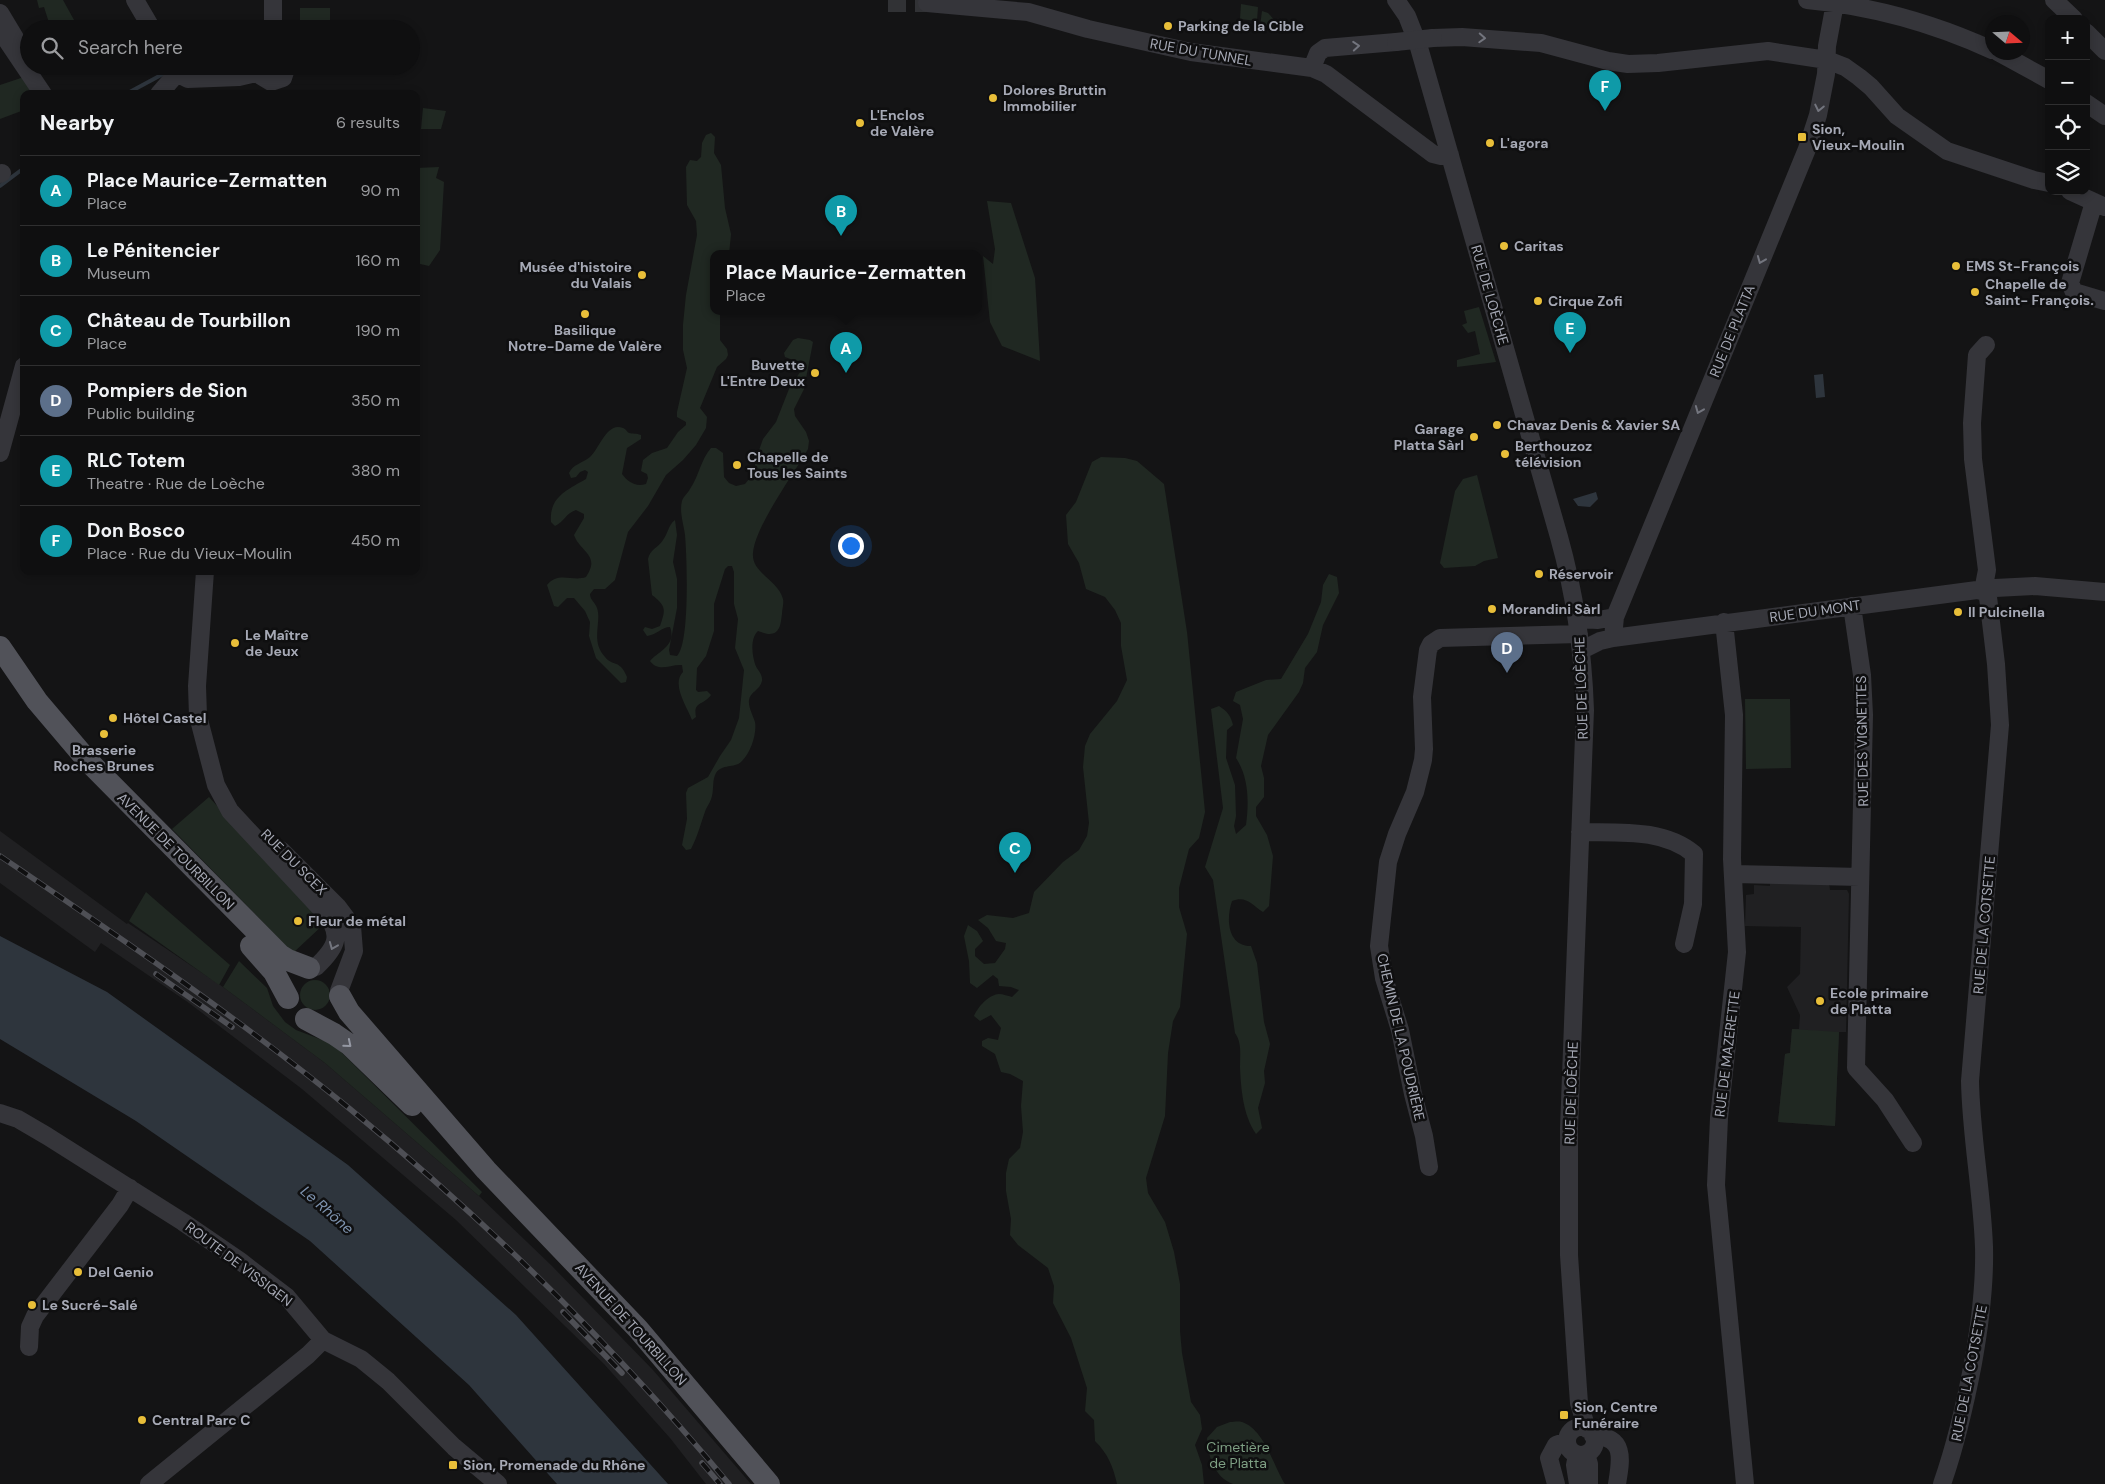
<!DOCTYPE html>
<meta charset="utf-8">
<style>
body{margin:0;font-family:"DM Sans",sans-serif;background:#181819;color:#f1f3f6}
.controls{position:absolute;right:15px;top:15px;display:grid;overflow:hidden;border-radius:10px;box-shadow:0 2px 8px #0003}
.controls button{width:45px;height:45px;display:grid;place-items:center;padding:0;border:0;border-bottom:1px solid #2f2f30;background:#0f0f10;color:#f1f3f6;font:25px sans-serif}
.compass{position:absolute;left:1985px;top:15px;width:45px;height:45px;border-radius:50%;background:#0f0f10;box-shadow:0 2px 8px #0003;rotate:109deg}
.you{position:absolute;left:850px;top:545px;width:18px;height:18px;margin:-12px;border:4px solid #fff;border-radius:50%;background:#1a73e8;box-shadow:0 0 0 8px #1a73e833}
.badge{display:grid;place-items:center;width:32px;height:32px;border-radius:50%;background:#e8be39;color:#fff;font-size:16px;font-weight:700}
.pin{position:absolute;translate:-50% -41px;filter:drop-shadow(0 1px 2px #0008)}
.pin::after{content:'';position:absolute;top:26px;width:18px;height:15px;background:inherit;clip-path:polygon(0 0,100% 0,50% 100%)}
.popup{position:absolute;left:710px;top:250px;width:272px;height:65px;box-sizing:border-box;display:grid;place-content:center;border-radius:10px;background:#0f0f10;filter:drop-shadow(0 1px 4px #0005);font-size:16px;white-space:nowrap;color:#9b9c9f}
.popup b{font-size:19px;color:#f1f3f6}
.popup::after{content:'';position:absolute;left:50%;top:100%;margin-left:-10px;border:10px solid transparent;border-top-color:#0f0f10}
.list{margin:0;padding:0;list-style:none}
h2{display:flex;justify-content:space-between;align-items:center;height:65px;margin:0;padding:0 20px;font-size:21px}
h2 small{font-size:16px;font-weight:400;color:#9b9c9f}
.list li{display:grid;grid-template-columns:32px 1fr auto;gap:15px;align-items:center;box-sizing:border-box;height:70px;padding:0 20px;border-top:1px solid #2f2f30}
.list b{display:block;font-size:19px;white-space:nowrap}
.list p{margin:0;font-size:16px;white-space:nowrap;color:#9b9c9f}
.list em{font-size:16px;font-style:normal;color:#9b9c9f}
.icon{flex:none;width:28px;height:28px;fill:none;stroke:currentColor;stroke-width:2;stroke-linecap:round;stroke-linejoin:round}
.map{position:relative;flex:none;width:2105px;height:1484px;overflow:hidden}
.search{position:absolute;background:#0f0f10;box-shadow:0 2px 8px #0003;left:20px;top:20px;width:400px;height:55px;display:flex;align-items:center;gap:12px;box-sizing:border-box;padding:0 18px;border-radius:28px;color:#9b9c9f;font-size:19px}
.panel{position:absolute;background:#0f0f10;box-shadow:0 2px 8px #0003;left:20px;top:90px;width:400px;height:485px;border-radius:10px}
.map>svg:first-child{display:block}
.built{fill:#202022}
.green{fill:#202822}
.water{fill:#2e353d}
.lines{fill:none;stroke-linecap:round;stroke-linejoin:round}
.stream{stroke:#2e353d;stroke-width:4}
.minor-tunnel{stroke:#313235;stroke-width:18;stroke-dasharray:18 9;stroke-linecap:butt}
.minor{stroke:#35353a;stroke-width:18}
.major{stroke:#515259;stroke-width:22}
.rail-casing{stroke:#4e4f55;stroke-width:5.5}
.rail{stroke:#0f0f10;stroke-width:4;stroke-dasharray:11;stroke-linecap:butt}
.minor-bridge{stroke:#35353a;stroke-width:18}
.oneway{stroke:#73757e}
.oneway2{stroke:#9598a3}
.poi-dot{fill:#e8be39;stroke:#0f0f10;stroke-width:2}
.labels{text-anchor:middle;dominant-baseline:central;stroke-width:5;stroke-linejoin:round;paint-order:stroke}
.poi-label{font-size:14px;font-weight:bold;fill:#a6a9b5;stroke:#0f0f10;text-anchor:start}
.street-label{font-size:14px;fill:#a6a9b5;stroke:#0f0f10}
.park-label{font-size:14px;fill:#7e9f83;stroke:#0f0f10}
.water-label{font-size:15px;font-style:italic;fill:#7e93af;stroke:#0f0f10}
</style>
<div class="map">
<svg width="2105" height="1484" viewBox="0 0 2105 1484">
<rect width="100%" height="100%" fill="#141415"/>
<path class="built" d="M0 831 127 924 128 923 223 987 325 1063 479 1196 552 1266 653 1370 751 1484H706L670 1438 604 1364 456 1220 302 1089 189 1003 101 943 95 952 0 883Z
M1770 882 1829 883 1830 890H1847L1849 894 1846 1032H1839L1835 1126 1778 1122 1785 1054 1790 1053 1792 1029H1799L1800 1015 1787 987 1800 974 1801 927 1745 926 1746 895 1754 894V885L1770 886Z"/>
<path class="green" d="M37 0H63L79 29H51L44 7 39 8Z
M1241 4 1258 7 1257 21 1240 19Z
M300 8H330V29H300Z
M1262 11 1268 13 1281 27 1260 26Z
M24 77 38 94H24V110L0 119V85Z
M423 108 446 111 441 129H421Z
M711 133 715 137 714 153 721 165 725 208 731 234 729 254H714V312H720V340L727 349 728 355 726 359 717 367 700 408 707 417 706 428 696 445 683 460 666 475 648 506 628 532 615 580 605 589H594L590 594C590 600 595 602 597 608 602 622 590 641 605 657 613 667 620 659 627 677L626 682 621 683 596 658 589 636 590 622 585 611 574 598H567L558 607 554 606 547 585C558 571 573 582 586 577 601 555 580 552 574 535L584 518V514L576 510C566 513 564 522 555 526L551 522C549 497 567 490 586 479L588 472 585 470 580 472 576 477 571 478 569 473C573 464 583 463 590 457 599 449 607 421 623 428 626 429 627 432 629 433 633 434 636 433 641 435V439L627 448 622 474C628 482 635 487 646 484L648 478 647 474 641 471 643 460 652 453 667 448 678 432 686 425V422L677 417V412L687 368 683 350V325L686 295 697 235 696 221 687 205 686 167 690 160 697 161 701 157 702 143 706 135Z
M439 167 436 178 444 182 440 250 429 266 416 263V168Z
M987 201 1011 203 1035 278 1040 361 1002 346 990 322 983 256 993 264 995 249Z
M1479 307 1496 362 1457 367V360L1480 354 1475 331 1468 333 1462 325 1467 323 1464 311Z
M798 338 810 340 813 342 804 389 794 409 795 416 806 432 809 441 808 449C794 474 755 526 753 553 751 573 778 580 783 599 784 604 782 609 782 614 781 620 781 628 776 632 770 636 764 633 758 631 750 638 752 655 755 664 757 670 763 674 762 681 760 690 750 692 749 700 748 707 753 715 755 722 757 733 751 752 742 761 735 769 723 763 716 773 712 780 714 788 712 796 711 801 708 805 706 809 701 822 698 836 691 849L686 850 682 845 687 819 686 793 688 788 708 777 720 756 731 740 739 718 744 670 735 648 738 619 734 604V572L732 566H728L725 569 714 604V631L706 656 697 668 696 690 698 692 707 691 711 695C703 706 693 701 696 717L692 720C687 707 671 684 683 672L682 665C670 664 659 673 650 661 658 651 677 646 670 627 662 627 656 635 647 636L643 630 645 627 652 629 660 626C666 609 666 606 652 595L648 559C650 549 658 548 663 540 668 534 668 525 675 520L677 535 673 562 677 579V608L669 650 670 655 677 656C690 644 687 556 685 535 684 525 679 512 682 501 683 497 688 493 690 489 699 476 701 459 711 448H716L723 453 724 477 729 483 736 486 745 484 753 474 757 456 763 439 776 422 789 389 800 372 801 363 785 357 784 353 793 340Z
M1101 457 1125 458 1137 461 1164 484 1187 632 1205 812 1199 838 1189 849 1179 888V907L1187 934 1180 1007 1173 1021 1168 1053 1165 1116 1146 1178 1148 1193 1165 1222 1174 1252 1180 1284V1331L1182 1353 1191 1402 1200 1415 1202 1429 1195 1445 1202 1465 1204 1484H1117C1113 1466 1108 1454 1095 1441L1094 1420 1085 1411 1087 1388 1071 1338 1053 1303 1054 1286 1048 1268 1018 1245 1010 1235 1011 1219 1006 1191V1173L1009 1159 1020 1148 1023 1132 1021 1106 1023 1081 1010 1074 1001 1072 995 1054 982 1046V1041L988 1038 998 1040 1001 1028 991 1015 980 1021 974 1016C978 1007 988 995 999 994 1003 994 1008 996 1012 997L1019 990 1011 987 999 986 998 979 993 975 977 988 970 983 969 961 964 936 968 925 977 931 983 941 975 949V956L984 964 995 963 1005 949 1006 943 996 941 988 928 978 920 987 915 1013 918 1029 913 1034 892 1063 862 1079 850 1087 836 1089 823 1083 767 1085 746 1090 734 1117 701 1127 680 1121 646V623L1115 610 1105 597 1086 589 1079 563 1068 544 1066 515 1076 502 1092 462Z
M1477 475 1498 558 1484 561 1475 566 1444 568 1440 563 1455 491 1463 479Z
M1329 574 1337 577 1339 593 1323 625 1317 652 1305 668 1303 683 1299 692 1268 735 1261 766 1264 778V797L1256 807V816L1267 835 1273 856 1269 906 1263 912C1252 905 1246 895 1232 901 1226 918 1227 946 1251 946L1257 963 1264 1022 1270 1044 1264 1071 1265 1083 1258 1108 1262 1128 1256 1134C1243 1115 1241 1089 1240 1067 1240 1054 1242 1043 1235 1033L1213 880 1205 867 1223 808 1211 709 1219 706C1227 711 1231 716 1233 725L1227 730 1226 758 1235 785 1236 816 1234 826 1236 834 1246 825C1249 802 1249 778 1236 758L1243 719 1240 705 1233 701 1236 692 1266 680 1281 679 1308 634 1321 602 1323 585Z
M1745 699H1790L1791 768 1746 769Z
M209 797 324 924 293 953 172 829Z
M146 892 230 965 219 985 129 921Z
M239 961 267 988 273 1006 285 1022 296 1030 333 1044 482 1192 479 1196 325 1063 223 987Z
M300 995a15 15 0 1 1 30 0a15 15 0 1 1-30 0Z
M1792 1029 1839 1032 1835 1126 1778 1122 1785 1054 1790 1053Z
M1230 1422C1233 1422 1238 1421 1242 1422 1264 1429 1274 1467 1285 1484 1274 1484 1242 1484 1233 1484 1214 1477 1208 1456 1207 1438L1217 1427Z"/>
<path class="water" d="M1823 374 1825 397 1816 398 1814 375Z
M1596 492 1598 499 1590 507 1578 506 1573 499Z
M0 936 107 992 348 1165 516 1315 668 1484H557L469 1385 310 1241 136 1121 0 1039Z"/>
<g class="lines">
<path class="stream" d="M126 94 163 74
M0 186 24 168"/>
<path class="minor-tunnel" d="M888 3H927"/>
<path class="minor" d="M135 0 152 29
M273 0V29
M1396 0 1407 16 1418 44 1559 537C1575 594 1583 651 1585 710L1569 1128V1255L1578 1389 1579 1403 1587 1429
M1807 0C1872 6 1933 23 1992 50
M2054 0 2074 19
M927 3 1028 12 1088 29 1191 52 1312 68 1326 74 1433 154 1441 156 1450 155
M0 13 15 38
M0 30 43 94
M2086 32 2105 51
M1433 38 1462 37 1541 43 1608 61 1628 64 1658 63 1768 51 1827 60 1845 67 1859 77 1871 87 1897 116 1947 151 2034 180 2049 183
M1998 52 2049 80
M175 66 182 76 188 79 239 77 260 72
M260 66 261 76 271 82 283 78 287 66
M1312 68 1318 53 1325 48 1396 42
M159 94 178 72
M2086 103 2105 116
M0 174 2 173
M2070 191 2105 207
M2094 202 2070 283 2074 292 2105 301
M0 453 24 366
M205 571 197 686 198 716 216 785 230 811 324 912C344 935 336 948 316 967
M1983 591 1987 570 1973 459 1972 423 1977 355 1986 345
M1852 606 1862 675 1864 715 1856 1068 1885 1100 1913 1143
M1578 619 1598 620 1615 617
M1724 622 1734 715 1732 859 1737 952 1719 1118 1716 1185 1745 1484
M1613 638 1615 617 1807 149 1818 115 1826 74 1827 46 1835 3
M1582 650 1600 641 1613 638 1977 590 1983 591 1995 588 2035 586 2105 592
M1580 832C1618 833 1663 828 1694 854L1693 904 1684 944
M281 850 337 906 352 926 354 951 339 991
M1733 874 1860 877
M0 1113 18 1119 47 1136 183 1222 240 1261 287 1297 323 1340 361 1359 388 1381 454 1447 498 1484
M1429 1167 1424 1136 1413 1094 1400 1030 1384 978 1379 946 1388 862 1397 834 1415 792 1423 760 1424 749 1422 697 1428 650 1431 644 1440 638 1579 634
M29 1347 30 1327 35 1316 120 1205 130 1188
M1567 1441a14 14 0 1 1 28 0a14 14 0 1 1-28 0Z
M1593 1436C1626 1436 1621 1460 1617 1484
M1586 1454 1589 1464V1484
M1577 1455 1575 1465 1578 1484
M149 1484 308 1355 323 1340
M1556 1484 1549 1458 1556 1445 1567 1441
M1942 1484C1956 1444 1965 1405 1973 1363 1980 1324 1985 1286 1984 1247 1982 1191 1971 1136 1970 1081L2000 725 1996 664 1988 597 1983 591"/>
<path class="major" d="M0 647 37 701 88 761 280 955 288 960 309 968
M251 946 274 972 288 998
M340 996 349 1012 486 1170 638 1329 769 1484
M306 1019 334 1034 350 1045 412 1105"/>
<g class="rail-casing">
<path id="rail" d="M0 856C119 937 239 1018 350 1109 488 1222 615 1347 729 1484
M156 974 232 1027
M563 1312 622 1373
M702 1463 720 1484"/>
</g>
<use href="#rail" class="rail"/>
<path class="minor-bridge" d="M1396 42 1433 38"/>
</g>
<defs><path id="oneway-chevron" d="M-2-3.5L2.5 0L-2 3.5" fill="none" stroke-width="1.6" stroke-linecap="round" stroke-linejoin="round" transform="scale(1.25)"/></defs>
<g class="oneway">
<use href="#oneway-chevron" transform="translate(1482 38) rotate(3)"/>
<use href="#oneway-chevron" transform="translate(1356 46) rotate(-4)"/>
<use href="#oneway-chevron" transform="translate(1819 108) rotate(102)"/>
<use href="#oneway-chevron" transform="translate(1761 260) rotate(112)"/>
<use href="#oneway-chevron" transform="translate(1699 410) rotate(112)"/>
<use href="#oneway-chevron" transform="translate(333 946) rotate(112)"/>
</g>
<use class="oneway2" href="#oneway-chevron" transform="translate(348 1044) rotate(40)"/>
<g class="poi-dot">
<circle cx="1168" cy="26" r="5"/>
<circle cx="993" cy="98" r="5"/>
<circle cx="860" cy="123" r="5"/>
<rect x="1797" y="132" width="10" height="10" rx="2.5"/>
<circle cx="1490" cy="143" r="5"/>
<circle cx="1504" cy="246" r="5"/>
<circle cx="1956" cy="266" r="5"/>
<circle cx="642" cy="275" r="5"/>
<circle cx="1975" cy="292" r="5"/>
<circle cx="1538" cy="301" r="5"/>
<circle cx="585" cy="314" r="5"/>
<circle cx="815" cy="373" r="5"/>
<circle cx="1497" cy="425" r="5"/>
<circle cx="1474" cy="437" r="5"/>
<circle cx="1505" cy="454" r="5"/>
<circle cx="737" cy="465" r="5"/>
<circle cx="1539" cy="574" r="5"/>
<circle cx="1492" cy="609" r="5"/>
<circle cx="1958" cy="612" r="5"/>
<circle cx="235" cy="643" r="5"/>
<circle cx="113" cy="718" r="5"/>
<circle cx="104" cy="734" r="5"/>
<circle cx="298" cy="921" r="5"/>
<circle cx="1820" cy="1001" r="5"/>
<circle cx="78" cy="1272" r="5"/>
<circle cx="32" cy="1305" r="5"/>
<rect x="1559" y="1410" width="10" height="10" rx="2.5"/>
<circle cx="142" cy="1420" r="5"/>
<rect x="448" y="1460" width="10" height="10" rx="2.5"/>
</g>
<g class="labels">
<g class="poi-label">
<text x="1178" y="26">Parking de la Cible</text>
<text x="1003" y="90">Dolores Bruttin<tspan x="1003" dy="16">Immobilier</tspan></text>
<text x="870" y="115">L'Enclos<tspan x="870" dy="16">de Valère</tspan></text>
<text x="1812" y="129">Sion,<tspan x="1812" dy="16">Vieux-Moulin</tspan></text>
<text x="1500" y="143">L'agora</text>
<text x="1514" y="246">Caritas</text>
<text x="1966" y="266">EMS St-François</text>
<text x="632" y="267" text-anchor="end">Musée d'histoire<tspan x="632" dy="16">du Valais</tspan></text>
<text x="1985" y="284">Chapelle de<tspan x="1985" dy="16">Saint- François.</tspan></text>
<text x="1548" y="301">Cirque Zofi</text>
<text x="585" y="330" text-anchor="middle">Basilique<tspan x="585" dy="16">Notre-Dame de Valère</tspan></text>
<text x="805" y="365" text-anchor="end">Buvette<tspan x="805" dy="16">L'Entre Deux</tspan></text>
<text x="1507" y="425">Chavaz Denis &amp; Xavier SA</text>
<text x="1464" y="429" text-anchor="end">Garage<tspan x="1464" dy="16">Platta Sàrl</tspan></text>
<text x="1515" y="446">Berthouzoz<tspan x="1515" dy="16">télévision</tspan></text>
<text x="747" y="457">Chapelle de<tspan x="747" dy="16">Tous les Saints</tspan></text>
<text x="1549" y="574">Réservoir</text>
<text x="1502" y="609">Morandini Sàrl</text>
<text x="1968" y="612">Il Pulcinella</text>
<text x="245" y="635">Le Maître<tspan x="245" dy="16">de Jeux</tspan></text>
<text x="123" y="718">Hôtel Castel</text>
<text x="104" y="750" text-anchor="middle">Brasserie<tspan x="104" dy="16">Roches Brunes</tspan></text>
<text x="308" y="921">Fleur de métal</text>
<text x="1830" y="993">Ecole primaire<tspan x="1830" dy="16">de Platta</tspan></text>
<text x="88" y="1272">Del Genio</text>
<text x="42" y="1305">Le Sucré-Salé</text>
<text x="1574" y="1407">Sion, Centre<tspan x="1574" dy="16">Funéraire</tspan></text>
<text x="152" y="1420">Central Parc C</text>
<text x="463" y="1465">Sion, Promenade du Rhône</text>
</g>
<g class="street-label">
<text transform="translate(1201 52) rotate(10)">RUE DU TUNNEL</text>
<text transform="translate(1490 295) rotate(74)">RUE DE LOÈCHE</text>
<text transform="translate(1732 331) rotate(-68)">RUE DE PLATTA</text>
<text transform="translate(1815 611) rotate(-8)">RUE DU MONT</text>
<text transform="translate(1581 688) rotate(-92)">RUE DE LOÈCHE</text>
<text transform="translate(1862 741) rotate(-91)">RUE DES VIGNETTES</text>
<text transform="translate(176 851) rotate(45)">AVENUE DE TOURBILLON</text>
<text transform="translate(294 862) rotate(45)">RUE DU SCEX</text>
<text transform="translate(1984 925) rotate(-85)">RUE DE LA COTSETTE</text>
<text transform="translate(1401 1037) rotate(77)">CHEMIN DE LA POUDRIÈRE</text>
<text transform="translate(1727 1054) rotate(-83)">RUE DE MAZERETTE</text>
<text transform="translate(1571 1093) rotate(-88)">RUE DE LOÈCHE</text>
<text transform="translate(239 1264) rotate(37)">ROUTE DE VISSIGEN</text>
<text transform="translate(631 1324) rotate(48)">AVENUE DE TOURBILLON</text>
<text transform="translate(1969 1373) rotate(-79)">RUE DE LA COTSETTE</text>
</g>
<g class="park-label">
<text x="1238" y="1447">Cimetière<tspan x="1238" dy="16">de Platta</tspan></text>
</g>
<g class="water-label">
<text transform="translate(327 1210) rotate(41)">Le Rhône</text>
</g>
</g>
</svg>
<div class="controls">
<button>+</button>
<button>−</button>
<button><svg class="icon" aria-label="locate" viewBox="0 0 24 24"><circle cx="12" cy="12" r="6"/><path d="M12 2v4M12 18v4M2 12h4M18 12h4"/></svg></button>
<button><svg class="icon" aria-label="layers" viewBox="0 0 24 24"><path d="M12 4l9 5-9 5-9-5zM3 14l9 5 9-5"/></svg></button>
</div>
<svg class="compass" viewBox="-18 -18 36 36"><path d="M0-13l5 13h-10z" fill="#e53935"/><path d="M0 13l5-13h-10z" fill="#9b9c9f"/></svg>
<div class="you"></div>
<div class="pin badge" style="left:846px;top:373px;background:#0f9aa8">A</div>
<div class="popup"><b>Place Maurice-Zermatten</b>Place</div>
<div class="pin badge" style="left:841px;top:236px;background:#0f9aa8">B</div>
<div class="pin badge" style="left:1015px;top:873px;background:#0f9aa8">C</div>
<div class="pin badge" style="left:1507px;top:673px;background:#5c6f8a">D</div>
<div class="pin badge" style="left:1570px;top:353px;background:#0f9aa8">E</div>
<div class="pin badge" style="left:1605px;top:111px;background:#0f9aa8">F</div>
<div class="search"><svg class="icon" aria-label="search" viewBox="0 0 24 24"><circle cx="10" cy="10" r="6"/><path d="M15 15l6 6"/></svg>Search here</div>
<section class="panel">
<h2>Nearby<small>6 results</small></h2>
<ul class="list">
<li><span class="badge" style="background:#0f9aa8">A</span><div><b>Place Maurice-Zermatten</b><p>Place</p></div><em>90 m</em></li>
<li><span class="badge" style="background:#0f9aa8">B</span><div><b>Le Pénitencier</b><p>Museum</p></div><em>160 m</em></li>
<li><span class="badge" style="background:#0f9aa8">C</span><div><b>Château de Tourbillon</b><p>Place</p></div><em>190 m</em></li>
<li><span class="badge" style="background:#5c6f8a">D</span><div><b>Pompiers de Sion</b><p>Public building</p></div><em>350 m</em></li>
<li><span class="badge" style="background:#0f9aa8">E</span><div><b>RLC Totem</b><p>Theatre · Rue de Loèche</p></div><em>380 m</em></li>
<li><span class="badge" style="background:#0f9aa8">F</span><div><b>Don Bosco</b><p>Place · Rue du Vieux-Moulin</p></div><em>450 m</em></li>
</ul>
</section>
</div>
